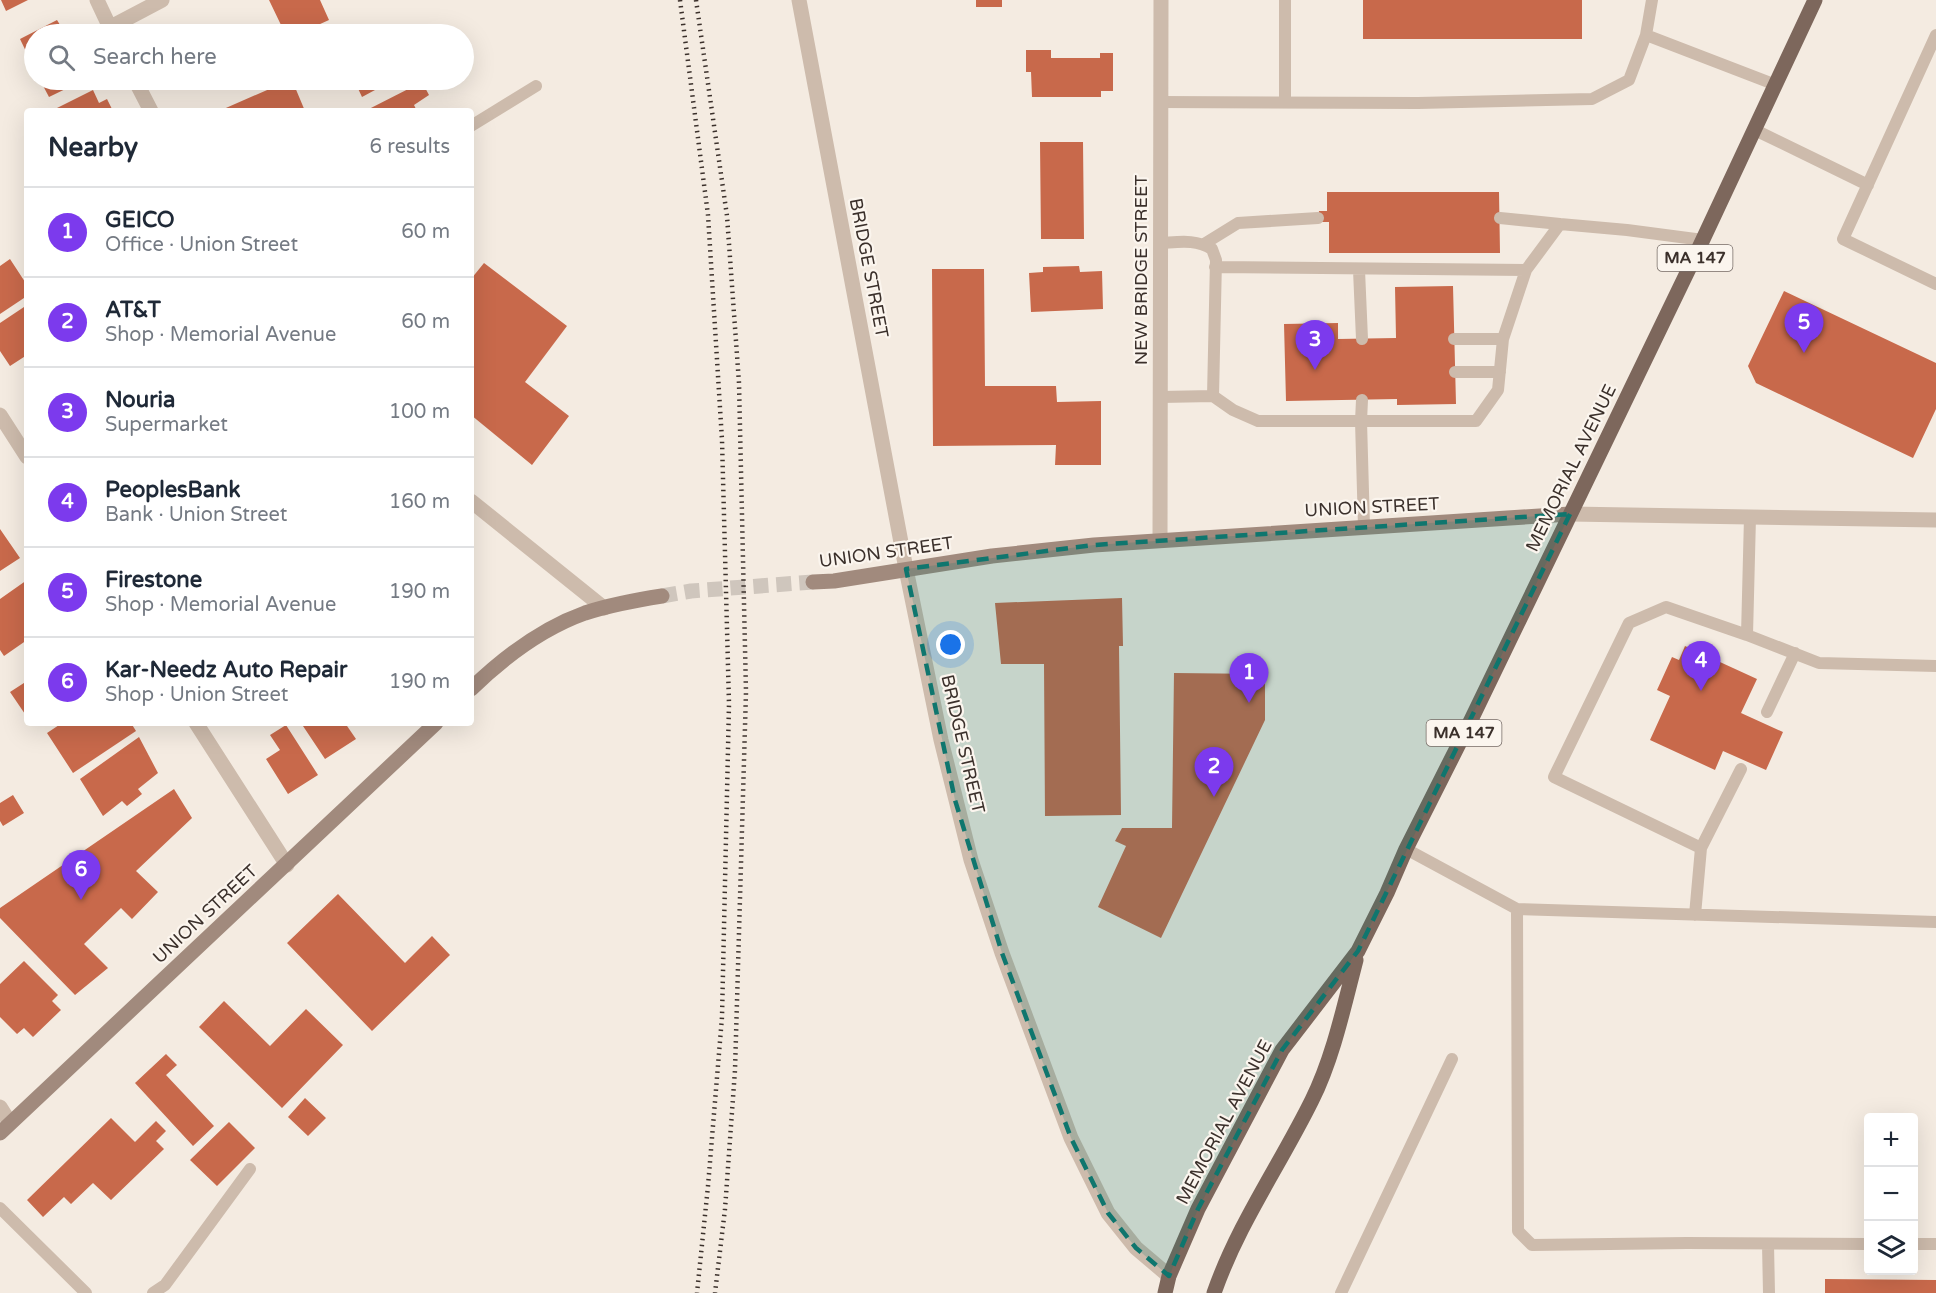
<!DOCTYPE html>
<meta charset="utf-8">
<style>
body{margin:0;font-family:"Varela Round",sans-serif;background:#f6f6f7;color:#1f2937}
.controls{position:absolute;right:18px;bottom:18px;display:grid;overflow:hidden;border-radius:6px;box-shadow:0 6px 24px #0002}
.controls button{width:54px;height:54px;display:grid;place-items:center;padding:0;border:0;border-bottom:2px solid #e0e1e3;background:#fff;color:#1f2937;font:30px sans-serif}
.you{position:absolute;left:951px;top:645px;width:21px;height:21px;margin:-15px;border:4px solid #fff;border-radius:50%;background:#1a73e8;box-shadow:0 0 0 9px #1a73e833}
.badge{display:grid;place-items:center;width:39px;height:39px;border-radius:50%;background:#7c3aed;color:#fff;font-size:20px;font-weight:700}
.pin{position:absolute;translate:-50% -50px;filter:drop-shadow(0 2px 3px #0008)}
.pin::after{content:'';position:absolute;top:32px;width:21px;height:18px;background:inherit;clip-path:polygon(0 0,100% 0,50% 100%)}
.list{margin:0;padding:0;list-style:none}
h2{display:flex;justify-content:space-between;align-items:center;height:78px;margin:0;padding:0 24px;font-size:26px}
h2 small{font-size:20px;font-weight:400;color:#747a83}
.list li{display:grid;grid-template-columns:39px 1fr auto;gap:18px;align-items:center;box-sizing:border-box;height:90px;padding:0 24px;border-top:2px solid #e0e1e3}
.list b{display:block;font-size:22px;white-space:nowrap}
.list p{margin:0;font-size:20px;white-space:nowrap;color:#747a83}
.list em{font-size:20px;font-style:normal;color:#747a83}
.icon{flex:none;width:33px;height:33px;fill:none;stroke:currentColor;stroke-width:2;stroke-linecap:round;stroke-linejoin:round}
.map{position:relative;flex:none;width:1936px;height:1293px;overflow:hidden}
.search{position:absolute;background:#fff;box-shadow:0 6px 24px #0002;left:24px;top:24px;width:450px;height:66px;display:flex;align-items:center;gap:15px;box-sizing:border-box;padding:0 21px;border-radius:33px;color:#747a83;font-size:22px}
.panel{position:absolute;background:#fff;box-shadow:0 6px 24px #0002;left:24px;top:108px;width:450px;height:618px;border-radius:6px}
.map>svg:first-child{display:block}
.building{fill:#c8694b}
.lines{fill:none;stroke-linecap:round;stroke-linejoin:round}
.secondary-tunnel{stroke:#cfc6bd;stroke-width:15;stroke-dasharray:15 8;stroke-linecap:butt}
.service{stroke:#cdbbac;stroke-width:12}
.minor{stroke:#cdbbac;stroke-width:15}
.tertiary{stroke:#cdbbac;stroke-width:15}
.secondary{stroke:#a18a7d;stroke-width:15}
.primary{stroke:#7d675c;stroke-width:15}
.rail{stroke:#3b302b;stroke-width:4.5;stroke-dasharray:1.5 4.5;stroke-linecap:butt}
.marked{fill:#0f766e;fill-opacity:0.2;stroke:#0f766e;stroke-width:4.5;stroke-dasharray:12 8;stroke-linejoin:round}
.labels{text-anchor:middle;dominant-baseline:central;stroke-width:4.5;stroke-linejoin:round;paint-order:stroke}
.shield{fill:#fbf5ee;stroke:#756b66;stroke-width:1.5}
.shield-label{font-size:16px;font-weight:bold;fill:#3b302b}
.street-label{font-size:18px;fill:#3b302b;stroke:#fbf5ee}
</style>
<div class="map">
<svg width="1936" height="1293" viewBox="0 0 1936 1293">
<rect width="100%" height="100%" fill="#f4ebe1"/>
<path class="building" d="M1 0H28L6 11Z
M269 0H320L329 20 298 34H268L266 31 281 25Z
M976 0H1002V7H976Z
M1363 0H1582V39H1363Z
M57 20 65 33 73 28 76 34H34V68L20 39Z
M1026 50H1051V58H1100V53H1113V91H1101V97H1032L1031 72H1026Z
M40 80H84L49 97Z
M290 80H292L305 111H219Z
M354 80H370L375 90 362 97Z
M422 82 429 95 414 105 417 111H365Z
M93 90 99 103 107 99 113 111H51Z
M1040 142H1083L1084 239H1041Z
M1327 192H1499L1500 253H1329V222H1319L1318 218 1319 211H1327Z
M10 259 27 285V296L0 314V266Z
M484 263 567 326 525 382 569 416 532 465 471 415V279Z
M1079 266 1080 272 1102 271 1103 309 1031 312 1029 273 1043 272V267Z
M932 269H984L985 386H1056L1057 402 1101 401V465H1055L1056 445 933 446Z
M1453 286 1456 404 1397 405V399L1286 401 1284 324 1338 323V339L1396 338 1395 287Z
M1784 291 1936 363V409L1913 458 1756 383 1748 366Z
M27 305V355L10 366 0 351V323Z
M0 529 20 558 0 571Z
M27 580V640L4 656 0 650V599Z
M1122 598 1123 646H1119L1121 815 1045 816 1044 664H1001L995 603Z
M1685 646 1757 679 1741 713 1783 732 1766 770 1723 751 1715 770 1650 740 1670 696 1657 690 1672 657 1679 660Z
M1174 673 1265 674V720L1161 938 1098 907 1126 846 1115 841 1122 828H1172Z
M27 681V717L10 692Z
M62 723H131L136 731 73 773 47 733Z
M301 723H345L356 739 325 759Z
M286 725 318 775 288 794 266 759 280 750 270 735Z
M139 737 158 773 138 789 142 794 127 806 122 801 103 816 80 779Z
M174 789 192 818 136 871 158 892 132 919 121 908 84 944 108 968 75 995 0 918V908Z
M13 795 24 813 3 826 0 821V803Z
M338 894 405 963 432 936 450 955 372 1031 287 943Z
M24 961 58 995 52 1001 61 1010 33 1037 24 1028 17 1034 0 1017V984Z
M224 1001 270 1046 306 1009 343 1045 282 1108 199 1027Z
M166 1054 177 1065 166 1075 214 1126 193 1146 135 1083Z
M305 1098 326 1118 308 1136 288 1117Z
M111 1118 135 1142 156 1121 166 1131 156 1141 164 1149 111 1200 93 1183 71 1204 64 1197 43 1217 27 1200Z
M229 1122 255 1148 217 1186 190 1160Z
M1825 1279 1936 1280V1293H1825Z"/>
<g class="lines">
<path class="secondary-tunnel" d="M662 596 691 591 813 582"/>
<path class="service" d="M1285 0V102
M1652 0 1646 35 1776 85
M1936 35 1843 239 1936 284
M1161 102 1418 103 1592 99 1629 80 1646 35
M471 126 536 86
M1755 130 1868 185
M1500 218 1560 224
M1204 244 1238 223 1318 218
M1215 267 1526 270
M1359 270 1362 339
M1454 339H1503
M1455 372H1500
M1213 396 1233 410 1258 421H1476L1498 390 1503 339 1526 270 1560 224 1627 230 1703 240
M1161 397 1213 396 1216 260 1212 249C1195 239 1180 242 1161 243
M1362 400 1361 421 1364 527
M1747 635 1750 517
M1767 712 1795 653
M1701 848 1741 769
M1406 849 1517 909 1518 1231 1532 1245 1687 1243 1868 1244
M1517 909 1936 922
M1695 915 1701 848 1554 777 1629 623 1666 607 1747 635 1819 663 1936 666
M0 1208 86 1293
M1768 1244 1769 1293
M1914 1244H1936
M153 1293 165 1285 250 1169
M1341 1293 1452 1059"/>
<path class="minor" d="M97 0 113 34
M799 0 906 569 941 740 971 860 1002 953 1071 1138 1108 1213 1136 1248 1169 1276
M109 28 162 0
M135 80 151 111
M0 415 27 457
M471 501 604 608
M1160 540 1161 0
M196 723 287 865
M0 1107 10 1123"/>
<path class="tertiary" d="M1570 514 1936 520"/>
<path class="secondary" d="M813 582 834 581 992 556 1094 545 1570 514
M471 689C503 658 543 628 585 613 610 605 636 600 662 596
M0 1133 436 723"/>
<path class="primary" d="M1165 1293 1169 1276 1198 1209 1282 1050 1358 951 1387 893 1406 849 1471 720 1698 250 1815 0
M1214 1293C1238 1224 1280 1165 1312 1100 1333 1058 1344 1006 1356 960"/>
<path class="rail" d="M680 0 708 215 722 440 729 704 722 1017 708 1186 697 1293
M696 0 727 216 739 383 746 692 735 1070 725 1209 715 1293"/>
</g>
<path class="marked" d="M1570 514 1358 951 1282 1050 1198 1209 1169 1276 1136 1248 1108 1213 1071 1138 1002 953 955 800 906 569 1094 545Z"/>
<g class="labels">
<g class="shield">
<rect x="1657.5" y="245" width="75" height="26" rx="4.5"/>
<rect x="1426.5" y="720" width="75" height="26" rx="4.5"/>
</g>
<g class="shield-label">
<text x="1695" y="258">MA 147</text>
<text x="1464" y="733">MA 147</text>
</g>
<g class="street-label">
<text transform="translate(869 268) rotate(79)">BRIDGE STREET</text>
<text transform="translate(1141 270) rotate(-90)">NEW BRIDGE STREET</text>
<text transform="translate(1571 468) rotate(-64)">MEMORIAL AVENUE</text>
<text transform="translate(1372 507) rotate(-3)">UNION STREET</text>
<text transform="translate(886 552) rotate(-8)">UNION STREET</text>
<text transform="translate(963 744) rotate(77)">BRIDGE STREET</text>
<text transform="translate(205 914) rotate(-43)">UNION STREET</text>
<text transform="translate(1224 1122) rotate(-62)">MEMORIAL AVENUE</text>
</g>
</g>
</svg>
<div class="controls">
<button>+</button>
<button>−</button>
<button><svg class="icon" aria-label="layers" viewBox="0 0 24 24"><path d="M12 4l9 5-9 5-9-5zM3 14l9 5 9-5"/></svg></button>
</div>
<div class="you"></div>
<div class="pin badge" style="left:1249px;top:703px">1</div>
<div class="pin badge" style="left:1214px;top:797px">2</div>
<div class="pin badge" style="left:1315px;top:370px">3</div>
<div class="pin badge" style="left:1701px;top:691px">4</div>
<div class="pin badge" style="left:1804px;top:353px">5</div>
<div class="pin badge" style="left:81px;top:900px">6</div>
<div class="search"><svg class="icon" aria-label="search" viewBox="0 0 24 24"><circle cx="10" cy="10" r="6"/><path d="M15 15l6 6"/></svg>Search here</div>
<section class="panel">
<h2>Nearby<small>6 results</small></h2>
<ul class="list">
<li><span class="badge">1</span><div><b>GEICO</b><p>Office · Union Street</p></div><em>60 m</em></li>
<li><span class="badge">2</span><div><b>AT&amp;T</b><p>Shop · Memorial Avenue</p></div><em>60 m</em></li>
<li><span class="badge">3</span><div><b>Nouria</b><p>Supermarket</p></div><em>100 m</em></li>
<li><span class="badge">4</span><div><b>PeoplesBank</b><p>Bank · Union Street</p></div><em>160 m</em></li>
<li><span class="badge">5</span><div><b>Firestone</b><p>Shop · Memorial Avenue</p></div><em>190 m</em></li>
<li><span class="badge">6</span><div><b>Kar-Needz Auto Repair</b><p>Shop · Union Street</p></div><em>190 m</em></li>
</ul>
</section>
</div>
